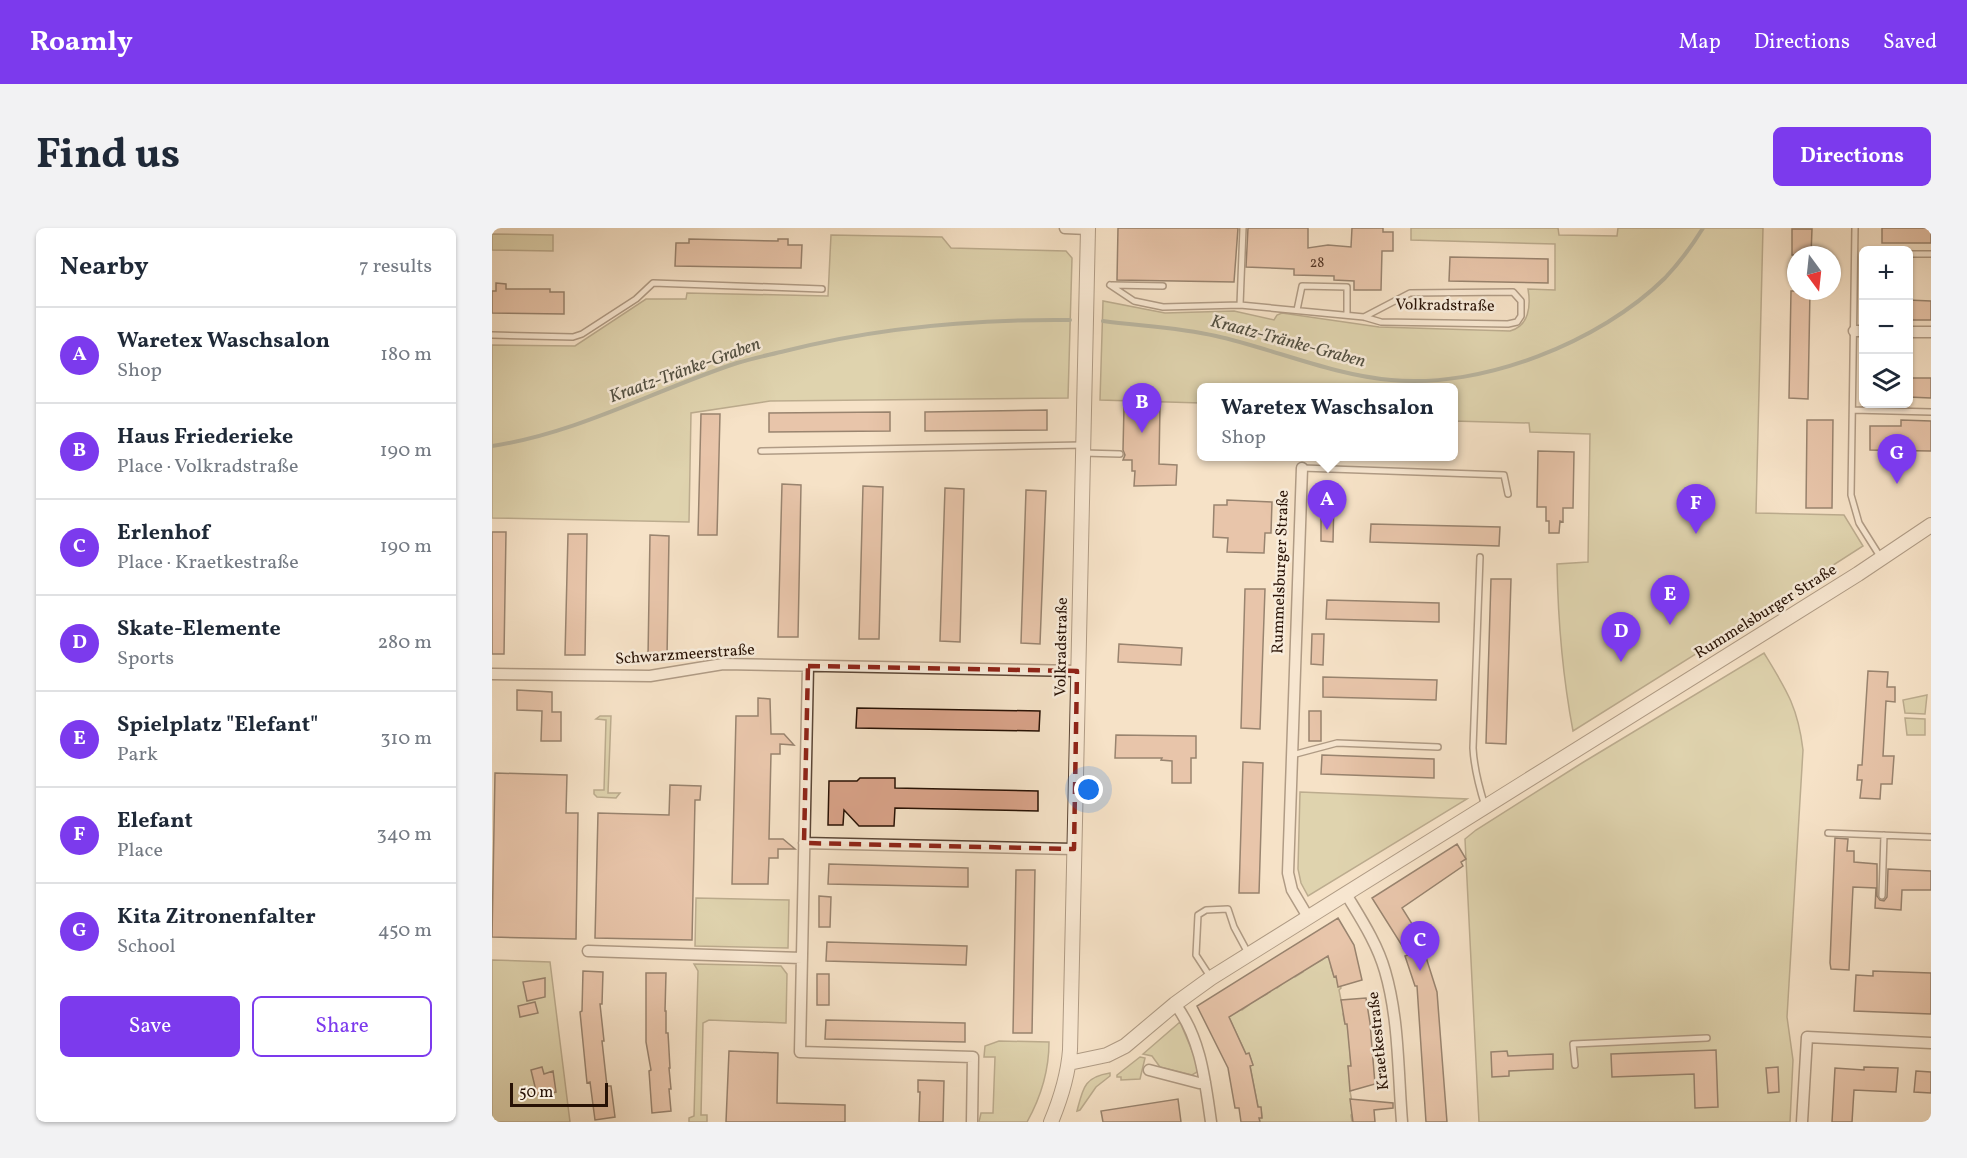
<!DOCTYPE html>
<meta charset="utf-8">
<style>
body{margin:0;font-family:Vollkorn,serif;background:#f2f2f3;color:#1f2937}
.controls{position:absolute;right:18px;top:18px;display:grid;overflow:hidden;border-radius:9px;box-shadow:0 2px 4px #0004}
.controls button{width:54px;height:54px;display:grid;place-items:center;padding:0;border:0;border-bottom:2px solid #e0e1e3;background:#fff;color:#1f2937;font:30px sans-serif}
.compass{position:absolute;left:1295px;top:18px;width:54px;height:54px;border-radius:50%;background:#fff;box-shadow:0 2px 4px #0004;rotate:165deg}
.scale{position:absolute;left:18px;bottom:15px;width:98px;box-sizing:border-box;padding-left:6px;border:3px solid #281205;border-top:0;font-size:16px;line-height:21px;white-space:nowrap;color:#281205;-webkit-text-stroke:4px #f8ecdb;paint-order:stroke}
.you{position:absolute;left:597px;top:562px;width:21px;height:21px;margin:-15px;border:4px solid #fff;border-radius:50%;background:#1a73e8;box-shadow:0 0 0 9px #1a73e833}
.badge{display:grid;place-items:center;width:39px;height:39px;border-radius:50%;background:#7c3aed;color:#fff;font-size:20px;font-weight:700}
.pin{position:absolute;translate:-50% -50px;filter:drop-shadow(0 2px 3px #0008)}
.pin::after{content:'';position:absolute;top:32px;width:21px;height:18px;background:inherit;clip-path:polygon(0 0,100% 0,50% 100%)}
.popup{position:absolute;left:705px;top:155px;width:261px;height:78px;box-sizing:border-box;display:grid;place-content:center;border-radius:9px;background:#fff;filter:drop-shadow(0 2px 4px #0005);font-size:20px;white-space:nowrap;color:#747a83}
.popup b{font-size:22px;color:#1f2937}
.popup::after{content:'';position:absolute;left:50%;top:100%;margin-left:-12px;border:12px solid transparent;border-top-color:#fff}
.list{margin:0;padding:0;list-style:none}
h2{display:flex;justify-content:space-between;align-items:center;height:78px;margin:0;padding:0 24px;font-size:26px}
h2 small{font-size:20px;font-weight:400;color:#747a83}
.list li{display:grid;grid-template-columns:39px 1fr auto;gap:18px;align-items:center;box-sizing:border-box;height:96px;padding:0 24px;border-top:2px solid #e0e1e3}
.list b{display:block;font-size:22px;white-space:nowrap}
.list p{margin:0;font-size:20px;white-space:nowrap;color:#747a83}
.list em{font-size:20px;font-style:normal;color:#747a83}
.actions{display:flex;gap:12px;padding:18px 24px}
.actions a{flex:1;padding:14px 0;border:2px solid #7c3aed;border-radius:9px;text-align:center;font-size:21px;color:#7c3aed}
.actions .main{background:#7c3aed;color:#fff}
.icon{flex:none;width:33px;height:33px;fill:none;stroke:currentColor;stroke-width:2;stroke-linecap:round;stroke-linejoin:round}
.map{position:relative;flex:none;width:1439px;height:894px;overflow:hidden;border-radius:9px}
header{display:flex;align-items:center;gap:36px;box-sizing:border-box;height:84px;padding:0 30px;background:#7c3aed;color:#fff}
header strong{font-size:28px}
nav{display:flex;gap:33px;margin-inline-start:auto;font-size:21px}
.intro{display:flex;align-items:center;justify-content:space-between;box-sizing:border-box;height:144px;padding:0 36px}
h1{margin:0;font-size:42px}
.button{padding:15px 27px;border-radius:9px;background:#7c3aed;color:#fff;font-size:21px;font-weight:700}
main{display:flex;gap:36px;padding:0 36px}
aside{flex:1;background:#fff;border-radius:9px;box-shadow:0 2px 4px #0004}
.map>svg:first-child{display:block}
.green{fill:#c4c191;stroke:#766a4b;stroke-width:1.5}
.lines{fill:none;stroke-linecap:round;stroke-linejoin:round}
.stream{stroke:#6e7a6c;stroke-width:4}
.building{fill:#d8a288;stroke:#281205;stroke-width:1.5}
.service-casing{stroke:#5b4636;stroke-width:8}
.minor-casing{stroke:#5b4636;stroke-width:13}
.tertiary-casing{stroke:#5b4636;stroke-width:16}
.service{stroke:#f8ecdb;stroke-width:5}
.minor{stroke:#f8ecdb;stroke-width:10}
.tertiary{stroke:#f8ecdb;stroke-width:14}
.marked{fill:none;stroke:#8f2418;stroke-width:4.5;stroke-dasharray:12 8;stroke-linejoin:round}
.labels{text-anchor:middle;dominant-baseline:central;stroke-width:5;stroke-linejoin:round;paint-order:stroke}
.number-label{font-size:14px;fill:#543626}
.street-label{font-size:16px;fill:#281205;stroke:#f8ecdb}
.water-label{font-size:18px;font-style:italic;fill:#514f41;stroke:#f8ecdb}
</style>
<header>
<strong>Roamly</strong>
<nav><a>Map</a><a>Directions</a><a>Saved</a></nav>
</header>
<div class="intro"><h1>Find us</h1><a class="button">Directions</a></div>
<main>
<aside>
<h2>Nearby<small>7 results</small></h2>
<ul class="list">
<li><span class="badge">A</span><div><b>Waretex Waschsalon</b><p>Shop</p></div><em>180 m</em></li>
<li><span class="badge">B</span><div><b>Haus Friederieke</b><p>Place · Volkradstraße</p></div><em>190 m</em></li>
<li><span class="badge">C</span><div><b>Erlenhof</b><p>Place · Kraetkestraße</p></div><em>190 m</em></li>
<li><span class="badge">D</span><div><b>Skate-Elemente</b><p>Sports</p></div><em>280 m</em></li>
<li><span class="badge">E</span><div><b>Spielplatz &quot;Elefant&quot;</b><p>Park</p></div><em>310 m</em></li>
<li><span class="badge">F</span><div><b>Elefant</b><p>Place</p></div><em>340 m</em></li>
<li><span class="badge">G</span><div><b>Kita Zitronenfalter</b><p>School</p></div><em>450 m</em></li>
</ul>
<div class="actions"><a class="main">Save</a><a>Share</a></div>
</aside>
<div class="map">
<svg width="1439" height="894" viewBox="0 0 1439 894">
<rect width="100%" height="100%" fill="#f5e2c7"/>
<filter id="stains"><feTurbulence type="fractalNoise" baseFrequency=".00333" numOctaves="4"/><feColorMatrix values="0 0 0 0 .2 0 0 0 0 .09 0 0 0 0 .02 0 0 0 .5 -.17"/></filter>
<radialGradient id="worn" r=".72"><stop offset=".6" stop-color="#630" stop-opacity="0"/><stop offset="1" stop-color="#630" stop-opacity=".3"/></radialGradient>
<path class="green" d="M919 0H1066L1067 7 1125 8 1126 0H1271L1264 285 1352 287 1371 318 1321 350 1323 354 1298 369 1296 368 1081 503C1070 445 1066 394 1065 336L1096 334 1098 206 1038 204 1037 195 961 193V160H709V175L608 172 611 73 673 85 742 83 782 92 785 87 790 85 887 99 1018 103C1037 98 1039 78 1036 61L1063 62V16L919 12Z
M0 6 61 7V23L0 22Z
M339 7 450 9 459 20 574 23 580 30 576 170 278 173 199 185 197 294 0 290V117L83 118 154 71H194L195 65 336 68Z
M1272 425C1294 461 1306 479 1311 522L1295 789 1301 832 1298 894H987L973 611 984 602 1090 535Z
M1435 467 1433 486 1413 485 1411 472Z
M108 488H119L116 565H128L124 570 105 569 102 566V562H112L114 492 104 491Z
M1413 490 1433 491V507H1415Z
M808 564 975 571 816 668 809 655 806 641Z
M204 670 297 672 296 720 203 718Z
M838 721 841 737 839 739 842 748 845 747 849 760 847 762 849 772H852L854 785 851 786 853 796H856L859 838H856L861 862 858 863 862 886 859 887 860 894H768L767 890 770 889 769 880 766 879 758 838 761 837 757 826H754L735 785 748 780 750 782 757 777 756 776 775 766V763L783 758 785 760 802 747 803 749 811 744 810 742 830 732Z
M0 732 58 734 78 894H0Z
M202 736 289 738 295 746 294 795 217 792 211 795 209 887H215V894H197V890L202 888 206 743Z
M688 794 706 837 705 844 700 847 668 839 660 828 651 826Z
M507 813 557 814C557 842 549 869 535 894H487L489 885H501L503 829H492L493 818Z
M648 829 653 830 648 851 629 852V849H625V847Z
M618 845V848L604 859 588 882 585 883C591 860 592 849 618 845Z"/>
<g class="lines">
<path class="stream" d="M611 93C648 98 687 99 724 108 782 121 840 147 899 152 990 161 1108 114 1173 50 1187 35 1200 18 1211 0
M0 218C86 205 163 162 245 135 261 130 277 127 293 123 387 99 482 91 578 92"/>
</g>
<path class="building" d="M626 0H746L742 54 625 52Z
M756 0H816V20L836 17 859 19 860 0H891V4H901V23H890L889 62H862V53L842 52V48L802 47V41L754 39Z
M1390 0H1439V15H1390Z
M1300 1H1320L1319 27H1300Z
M197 11 286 13V11H296V17H310L309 40 183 38 184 15H197Z
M958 29 1056 31V55L957 53Z
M4 55 14 56V61H58V64H72V86L0 85V63H4Z
M1299 63H1318L1316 171 1297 170Z
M1416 72 1439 73V92H1416Z
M1416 150H1439V170L1416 169Z
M632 178H668L667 236 685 237 684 257 642 258 643 243H640V232H631L633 227 631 222Z
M555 182V202L433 203V184Z
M398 184V203L277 204V185Z
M209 186H228L225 307H206Z
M1315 192H1341L1340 280H1314Z
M1409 192 1439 193V223L1378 222V198H1409Z
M1046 223 1082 224 1081 280H1071V294L1068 293 1067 305H1057V293H1054V279H1045Z
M290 256 309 257 306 409H286Z
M371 258 391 259 387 411H367Z
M453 260 472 261 468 414 448 413Z
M534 262 554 263 548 416 529 415Z
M829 270H842L841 314 829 313Z
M735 272 780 274 779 305H773L772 325 735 324 736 310 721 309 722 277H735Z
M879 296 1008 299 1007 318 878 314Z
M0 304H14L12 426H0Z
M76 306H95L93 427H73Z
M158 307 177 308 175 429H156Z
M999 351H1019L1014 516 994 515Z
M753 361H773L768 501 749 500Z
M835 372 947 375V394L834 391Z
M820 406H832L831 437 819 436Z
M627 416 690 420 689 437 626 434Z
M1376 443 1396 444 1395 459H1403V474L1394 473 1391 528H1402L1400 556H1389L1388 571 1368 570 1370 552H1365L1366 537H1370Z
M831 449 945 452 944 472 831 469Z
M25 462 60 464V484H69V513H49L50 483 25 482Z
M266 470 278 471 279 506H292L302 517 288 516V526H279L277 611H291L303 621H286V630H277L276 656H240L244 488H266Z
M365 480 548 483 547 503 364 500Z
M817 483H829V513H817Z
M624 507 704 508V530H699V555H680V533L669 532 670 530H623Z
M830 527 942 531V550L829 546Z
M751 534 771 535 767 665H747Z
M3 545 75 547 74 585H86L84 711 0 709Z
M368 550H403V560L546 563V583L403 580 402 598H367L352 582 351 597H336L337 553H365Z
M178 557 209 558 208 572H203L200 712 103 710 106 585 177 587Z
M1343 610 1356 611 1355 623H1362V634L1385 636V668L1388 672 1392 673 1395 669 1396 641 1439 643V662H1410L1409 682 1383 680 1384 660 1361 659 1357 742 1339 741 1338 735Z
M965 616 974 631 969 634 971 638 910 680 927 707 945 764 955 894H934L925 758H923L913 728 916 727 880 670Z
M337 636 476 640V659L336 656Z
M524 642H543L540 805H521Z
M327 668 339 669 338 699H327Z
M846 690 862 717 870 752 846 759 844 748 842 749 836 728 737 789 754 826 757 825 761 837 758 838 766 879H769L770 890H767L768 894H749L747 880H743L736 840 705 778Z
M335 714 475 718 474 737 334 733Z
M91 743 111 744 110 776H108L112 813H110L115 858H119L123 889 103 892 98 854 95 855 88 784 90 783Z
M1381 743 1439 745V786L1362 783 1364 747 1381 748Z
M154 745H174L173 783H174V805H176L178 840H177L179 861H177L179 883 160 885 157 843 159 842 154 814Z
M325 746H337V777H325Z
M53 750V769L35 773 31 754Z
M874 770 878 795 883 856 858 863 856 838H859L855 796H853L849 772Z
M43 774 46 785 28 789 26 778Z
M334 792 473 795V814L333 811Z
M1224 822 1226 879 1203 880 1202 846 1120 849 1119 826Z
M237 823 286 825 285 875 353 877V894H234Z
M1015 823 1016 828 1061 826V841L1017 843V848L1000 849 999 824Z
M50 839 52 846 61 843 64 864 45 867 39 842Z
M1286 839 1287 864 1276 865 1274 840Z
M1372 839 1406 840 1404 864 1362 862 1360 894H1340L1343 840 1372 842Z
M1424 843 1439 844V865L1422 864Z
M426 852 452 853 451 894H427L428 864H426Z
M686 871 689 894H611L609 883Z
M858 871 901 875V880L882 882 883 894H861Z"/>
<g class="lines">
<g class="service-casing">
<path id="service" d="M1363 0 1359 267 1367 295 1389 330
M1416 26H1439
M618 57 642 73 671 79 748 77 872 89 889 94 1016 96 1025 94 1029 88V73L1021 64 918 65 872 89
M620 57 671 58
M748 77 751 0
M805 82 810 58 855 59V87
M0 107 81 109 90 106 144 71 161 55 330 61
M1361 182 1439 184
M269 223 591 217
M591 225 628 226
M810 240 1012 247 1016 266
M988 329 981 520C982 540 987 559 993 578
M800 527 845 515 946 519
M1336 605 1439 609
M1390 668 1392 607
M719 750 704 727 706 687 714 682 736 681 742 699 756 725
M1083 837 1081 816 1215 810"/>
</g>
<g class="minor-casing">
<path id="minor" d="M573 0 596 1
M1362 103H1372
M1416 104H1439
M810 240 796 645 800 662 816 689
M316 438 308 824 481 829 480 894
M0 446 158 448 231 436 585 443
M312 615 582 621
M854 666C869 691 885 715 893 743 907 791 906 844 910 894
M96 723 310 730
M683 776C709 810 713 853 719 894
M657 842 707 855 713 854
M1310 894 1315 809 1439 815"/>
</g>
<g class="tertiary-casing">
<path id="tertiary" d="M577 835 615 827 633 818 683 776 719 750 1366 346 1439 297
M559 894C569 870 576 848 578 822L596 0"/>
</g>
<use href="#service" class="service"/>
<use href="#minor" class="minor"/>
<use href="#tertiary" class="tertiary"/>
</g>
<path d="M0 0H1439V894H0ZM316 438 585 443 582 621 312 615Z" fill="#f5e2c7" fill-opacity=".55" fill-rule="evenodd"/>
<path class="marked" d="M316 438 585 443 582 621 312 615Z"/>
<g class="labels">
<g class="number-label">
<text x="825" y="35">28</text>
</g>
<g class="street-label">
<text transform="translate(953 78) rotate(1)">Volkradstraße</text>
<text transform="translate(789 344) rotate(-88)">Rummelsburger Straße</text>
<text transform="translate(1274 384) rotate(-32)">Rummelsburger Straße</text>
<text transform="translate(570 419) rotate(-89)">Volkradstraße</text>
<text transform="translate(193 427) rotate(-4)">Schwarzmeerstraße</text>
<text transform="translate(887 813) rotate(-96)">Kraetkestraße</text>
</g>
<g class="water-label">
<text transform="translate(796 114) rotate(15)">Kraatz-Tränke-Graben</text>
<text transform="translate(193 143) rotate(-20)">Kraatz-Tränke-Graben</text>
</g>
</g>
<rect width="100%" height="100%" filter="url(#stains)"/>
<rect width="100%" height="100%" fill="url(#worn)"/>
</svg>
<div class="controls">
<button>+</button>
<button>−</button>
<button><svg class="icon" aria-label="layers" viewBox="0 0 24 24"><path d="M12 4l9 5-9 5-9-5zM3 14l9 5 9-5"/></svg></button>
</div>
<svg class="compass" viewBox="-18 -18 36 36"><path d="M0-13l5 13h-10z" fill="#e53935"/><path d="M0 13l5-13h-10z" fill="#747a83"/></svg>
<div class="scale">50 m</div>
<div class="you"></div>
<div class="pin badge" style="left:835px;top:302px">A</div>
<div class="popup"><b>Waretex Waschsalon</b>Shop</div>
<div class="pin badge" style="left:650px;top:205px">B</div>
<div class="pin badge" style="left:928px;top:743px">C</div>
<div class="pin badge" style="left:1129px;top:434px">D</div>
<div class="pin badge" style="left:1178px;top:397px">E</div>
<div class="pin badge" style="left:1204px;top:306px">F</div>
<div class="pin badge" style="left:1405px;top:256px">G</div>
</div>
</main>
